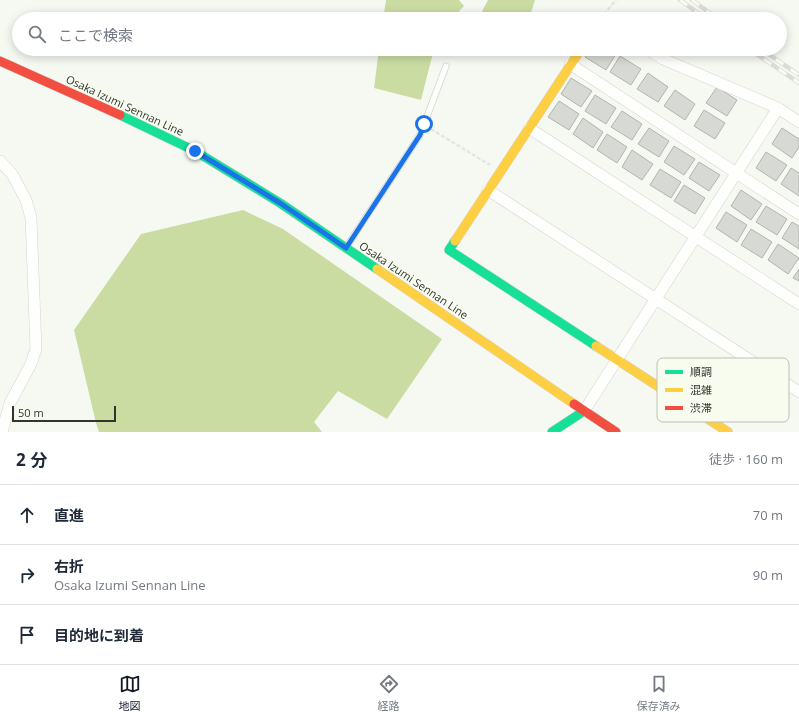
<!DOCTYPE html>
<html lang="ja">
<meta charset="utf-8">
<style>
body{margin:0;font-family:"Open Sans","Noto Sans JP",sans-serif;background:#f2f2f3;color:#1f2937}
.scale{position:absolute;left:12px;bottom:10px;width:104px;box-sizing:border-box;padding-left:4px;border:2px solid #32342f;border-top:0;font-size:11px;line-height:14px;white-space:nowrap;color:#32342f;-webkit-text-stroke:3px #f7fcef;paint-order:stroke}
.stop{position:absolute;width:12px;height:12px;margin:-9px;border:3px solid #1a73e8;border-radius:50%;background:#fff}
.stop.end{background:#1a73e8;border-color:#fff;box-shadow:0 1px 4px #0008}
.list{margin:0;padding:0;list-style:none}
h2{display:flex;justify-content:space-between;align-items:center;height:52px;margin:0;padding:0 16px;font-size:17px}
h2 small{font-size:13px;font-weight:400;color:#747a83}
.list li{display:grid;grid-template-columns:26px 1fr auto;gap:12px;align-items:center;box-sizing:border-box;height:60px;padding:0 16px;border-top:1px solid #e0e1e3}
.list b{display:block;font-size:15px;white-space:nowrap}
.list p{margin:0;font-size:13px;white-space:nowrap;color:#747a83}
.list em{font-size:13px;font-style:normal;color:#747a83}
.icon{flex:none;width:22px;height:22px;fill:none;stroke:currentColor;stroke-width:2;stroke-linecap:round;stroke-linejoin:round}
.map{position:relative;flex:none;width:799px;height:432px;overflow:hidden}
.search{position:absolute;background:#fff;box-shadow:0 2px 10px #0003;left:12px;right:12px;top:12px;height:44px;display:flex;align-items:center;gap:10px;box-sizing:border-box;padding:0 14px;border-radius:22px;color:#747a83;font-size:15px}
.sheet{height:232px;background:#fff}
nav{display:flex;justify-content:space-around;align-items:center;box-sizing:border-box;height:56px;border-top:1px solid #e0e1e3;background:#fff;font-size:11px;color:#747a83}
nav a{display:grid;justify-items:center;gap:2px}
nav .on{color:#111827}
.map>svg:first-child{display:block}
.forest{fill:#cbdca3}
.building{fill:#d7d9d4;stroke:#b2b4af}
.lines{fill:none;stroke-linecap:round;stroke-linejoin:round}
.lane-casing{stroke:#d3d5cf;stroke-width:7}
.street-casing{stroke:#d3d5cf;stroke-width:12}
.fast-casing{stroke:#d3d5cf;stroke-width:10}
.slow-casing{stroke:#d3d5cf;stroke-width:10}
.jam-casing{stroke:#d3d5cf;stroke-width:10}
.path{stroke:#e5e5e4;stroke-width:2.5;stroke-dasharray:4 2;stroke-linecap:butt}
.lane{stroke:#fefefd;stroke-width:5.5}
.street{stroke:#fefefd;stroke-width:11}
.fast{stroke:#16e098;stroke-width:9}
.slow{stroke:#ffcf43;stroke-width:9}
.jam{stroke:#f24e42;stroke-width:9}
.rail-casing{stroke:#dbdbd9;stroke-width:4.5}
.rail{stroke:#f7fcef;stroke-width:3;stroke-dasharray:9;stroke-linecap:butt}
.route{stroke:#1a73e8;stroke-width:5}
.labels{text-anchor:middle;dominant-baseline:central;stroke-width:3.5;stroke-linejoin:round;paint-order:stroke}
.street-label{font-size:11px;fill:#32342f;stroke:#f7fcef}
.key{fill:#f7fcef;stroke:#bcc0b5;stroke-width:1}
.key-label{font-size:11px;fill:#32342f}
</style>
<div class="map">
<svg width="799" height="432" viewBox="0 0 799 432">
<rect width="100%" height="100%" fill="#f6f9f2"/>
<path class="forest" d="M386 0H459L464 6 452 19H383Z
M488 0H535L529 19H478Z
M379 49H434L421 100 374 88Z
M243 210 283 229 442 339 387 419 338 391 314 422 322 432H99L96 423 74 330 141 234Z"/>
<path class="building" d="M590 49H609L616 54 606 70 585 57Z
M620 56 641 69 631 85 610 72Z
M648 73 668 87 658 102 637 89Z
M571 78 592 91 581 107 561 94Z
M717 87 737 100 727 116 706 103Z
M675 90 695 104 685 120 664 106Z
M595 95 616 108 606 124 585 111Z
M559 101 579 114 569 130 548 117Z
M704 110 725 123 715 139 694 126Z
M622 111 642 124 632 140 611 127Z
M583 118 603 132 593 148 573 134Z
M649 128 669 141 659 157 638 144Z
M782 128 799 139V147L792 158 772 144Z
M607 134 627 147 617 163 597 150Z
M674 146 695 159 684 175 664 162Z
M632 150 653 164 642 180 622 167Z
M766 152 787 165 776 181 756 168Z
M699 162 720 175 709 191 689 178Z
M791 168 799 173V196L781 184Z
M660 169 681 182 671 198 650 185Z
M684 185 705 198 695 214 674 201Z
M741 190 762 204 751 220 731 206Z
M766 206 787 219 777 235 756 222Z
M726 212 747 225 737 242 716 228Z
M792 222 799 226V249L782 238Z
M751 229 772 242 762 258 741 245Z
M778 244 799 258 788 274 768 260Z
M799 269V281L793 278Z"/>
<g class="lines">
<g class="lane-casing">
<path id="lane" d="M347 246 420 135 446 66"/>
</g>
<g class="street-casing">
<path id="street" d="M647 49 663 59 778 108 799 122
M570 64 799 214
M529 128 799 304
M0 161 12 174 26 200 31 218 36 349 31 364 10 403 2 432
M488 190 799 392
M584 411 778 108"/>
</g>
<g class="fast-casing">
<path id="fast" d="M120 115 195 151 280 203 377 269
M455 241 449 250 596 346
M552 432 584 411"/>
</g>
<g class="slow-casing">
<path id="slow" d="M455 241 581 49
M377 269 574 404
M596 346 728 432"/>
</g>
<g class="jam-casing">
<path id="jam" d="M0 61 120 115
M574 404 616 432"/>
</g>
<path class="path" d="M600 19 616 0
M431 129 490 165"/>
<use href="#lane" class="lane"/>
<use href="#street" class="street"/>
<use href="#fast" class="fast"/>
<use href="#slow" class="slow"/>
<use href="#jam" class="jam"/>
<g class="rail-casing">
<path id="rail" d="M680 0 706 19
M692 0 718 19
M749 49 799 83
M761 49 799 75"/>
</g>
<use href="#rail" class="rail"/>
</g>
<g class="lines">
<path class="route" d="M195 151 280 203 346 248 420 135 424 124"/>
</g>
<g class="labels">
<g class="street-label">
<text transform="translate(125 105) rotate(25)">Osaka Izumi Sennan Line</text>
<text transform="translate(414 280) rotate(34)">Osaka Izumi Sennan Line</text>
</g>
</g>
<rect x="657" y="358" width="132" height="64" rx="6" class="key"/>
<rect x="665" y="370" width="18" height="4" fill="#16e098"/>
<rect x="665" y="388" width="18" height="4" fill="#ffcf43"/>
<rect x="665" y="406" width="18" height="4" fill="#f24e42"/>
<g class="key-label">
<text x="690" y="376">順調</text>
<text x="690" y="394">混雑</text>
<text x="690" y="412">渋滞</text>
</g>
</svg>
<div class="scale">50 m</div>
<div class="stop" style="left:424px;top:124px"></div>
<div class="stop end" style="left:195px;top:151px"></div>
<div class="search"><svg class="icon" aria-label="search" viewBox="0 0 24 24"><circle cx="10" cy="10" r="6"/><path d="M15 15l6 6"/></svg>ここで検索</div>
</div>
<section class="sheet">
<h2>2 分<small>徒歩 · 160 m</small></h2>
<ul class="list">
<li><svg class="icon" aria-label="ahead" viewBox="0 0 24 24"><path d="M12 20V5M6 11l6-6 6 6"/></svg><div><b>直進</b></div><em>70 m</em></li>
<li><svg class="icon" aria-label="right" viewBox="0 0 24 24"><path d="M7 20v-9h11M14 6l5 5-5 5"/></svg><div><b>右折</b><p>Osaka Izumi Sennan Line</p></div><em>90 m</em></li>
<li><svg class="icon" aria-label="arrive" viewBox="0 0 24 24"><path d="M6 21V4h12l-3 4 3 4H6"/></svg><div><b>目的地に到着</b></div></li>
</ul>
</section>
<nav>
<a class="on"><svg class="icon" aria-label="map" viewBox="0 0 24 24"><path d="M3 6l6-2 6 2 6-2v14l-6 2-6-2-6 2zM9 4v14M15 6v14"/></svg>地図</a>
<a><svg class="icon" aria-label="directions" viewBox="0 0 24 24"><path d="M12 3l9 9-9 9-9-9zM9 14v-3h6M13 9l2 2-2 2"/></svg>経路</a>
<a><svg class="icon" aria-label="saved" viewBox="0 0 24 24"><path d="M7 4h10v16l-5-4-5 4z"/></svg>保存済み</a>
</nav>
